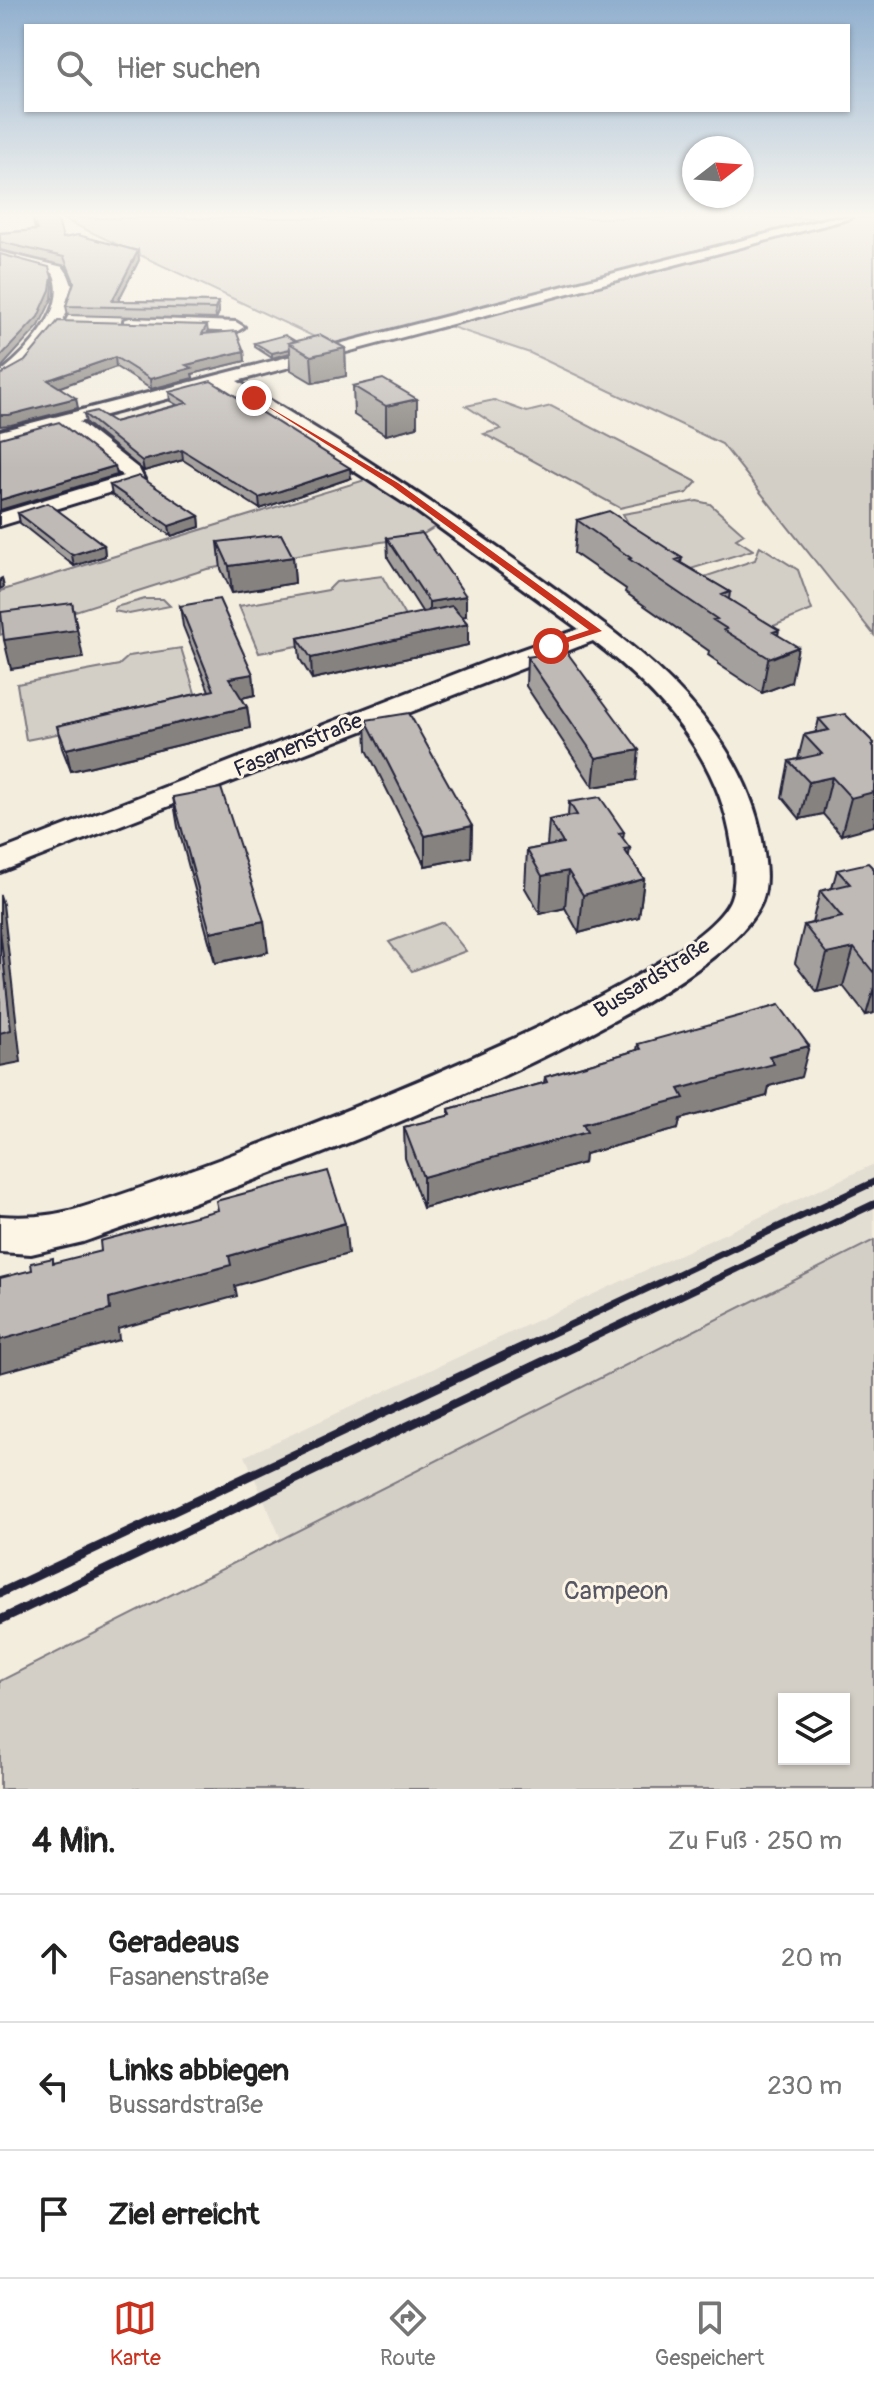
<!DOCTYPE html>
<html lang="de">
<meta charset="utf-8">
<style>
body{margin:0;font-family:Pangolin,sans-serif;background:#f6f6f6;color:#222}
.controls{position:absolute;right:24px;bottom:24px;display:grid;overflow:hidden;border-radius:0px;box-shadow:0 2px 6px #0004}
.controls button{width:72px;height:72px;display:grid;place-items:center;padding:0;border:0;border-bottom:2px solid #e0e0e0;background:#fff;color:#222;font:40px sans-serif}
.compass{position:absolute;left:682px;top:136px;width:72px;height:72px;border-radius:50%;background:#fff;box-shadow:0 2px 6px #0004;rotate:73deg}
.stop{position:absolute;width:24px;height:24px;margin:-18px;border:6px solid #c8321e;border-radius:50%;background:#fff}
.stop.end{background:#c8321e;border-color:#fff;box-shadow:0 2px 8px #0008}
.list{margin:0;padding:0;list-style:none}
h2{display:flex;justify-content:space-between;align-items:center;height:104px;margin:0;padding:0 32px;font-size:34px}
h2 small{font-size:26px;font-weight:400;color:#767676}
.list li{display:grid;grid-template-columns:52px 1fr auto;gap:24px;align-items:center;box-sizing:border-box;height:128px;padding:0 32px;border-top:2px solid #e0e0e0}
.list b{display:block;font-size:30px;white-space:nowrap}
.list p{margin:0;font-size:26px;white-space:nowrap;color:#767676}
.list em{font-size:26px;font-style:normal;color:#767676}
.icon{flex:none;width:44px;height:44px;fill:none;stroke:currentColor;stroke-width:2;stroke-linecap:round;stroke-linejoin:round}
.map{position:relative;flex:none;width:874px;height:1789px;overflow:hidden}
.search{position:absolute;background:#fff;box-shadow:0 2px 6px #0004;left:24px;right:24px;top:24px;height:88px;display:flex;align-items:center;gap:20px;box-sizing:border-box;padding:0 28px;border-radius:0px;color:#767676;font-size:30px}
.sheet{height:488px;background:#fff}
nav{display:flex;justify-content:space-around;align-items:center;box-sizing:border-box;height:112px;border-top:2px solid #e0e0e0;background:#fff;font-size:22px;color:#767676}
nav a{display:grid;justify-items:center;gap:4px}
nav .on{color:#c8321e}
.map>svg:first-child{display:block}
.built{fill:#e3ded2}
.green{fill:#d4cfc6;stroke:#7b7880;stroke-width:2;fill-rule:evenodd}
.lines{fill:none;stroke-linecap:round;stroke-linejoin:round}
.street-casing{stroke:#22223b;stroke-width:6}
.street{fill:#fcf5e5;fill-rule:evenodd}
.rail-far1{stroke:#22223b;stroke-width:7}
.rail{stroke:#22223b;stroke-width:9}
.wall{fill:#a4a09d;stroke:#22223b;stroke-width:2}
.shaded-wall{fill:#86827f;stroke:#22223b;stroke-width:2}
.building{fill:#bfbab6;stroke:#22223b;stroke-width:2}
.route{fill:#c8321e}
.labels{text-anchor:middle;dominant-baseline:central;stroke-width:6;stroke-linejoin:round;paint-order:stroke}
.street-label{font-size:22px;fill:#22223b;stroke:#fcf5e5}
.near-park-label{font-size:26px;fill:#575665;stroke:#fcf5e5}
</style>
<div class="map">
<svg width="874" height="1789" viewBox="0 0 874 1789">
<rect width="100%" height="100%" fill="#f3edde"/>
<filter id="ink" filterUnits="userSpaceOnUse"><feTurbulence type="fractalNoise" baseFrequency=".0125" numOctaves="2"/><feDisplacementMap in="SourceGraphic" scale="16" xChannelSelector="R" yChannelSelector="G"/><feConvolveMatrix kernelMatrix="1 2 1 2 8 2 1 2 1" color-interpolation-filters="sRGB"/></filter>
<g filter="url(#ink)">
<path class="built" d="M874 1164V1240L281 1539 245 1456Z"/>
<path class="green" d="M61 218H874V635L722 444 530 353 437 322 336 347Z
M494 400 527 412 551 406 697 482 687 493 620 508 484 434 501 429 466 406Z
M368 479 435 527 420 536 207 569 0 635V591Z
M697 501 710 504 744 534 736 539 753 550 681 572 641 546 623 514Z
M760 546 798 570 812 610 759 632 686 583 755 560Z
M382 576 410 625 259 653 239 606 328 590 336 582Z
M145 599H163L170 606 129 614 114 611 115 607Z
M181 648 199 706 26 740 17 684 119 665 129 656Z
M443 922 466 951 412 971 389 942Z
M874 1240V1789H0V1681ZM784 1699H844V1759H784Z"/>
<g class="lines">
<g class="street-casing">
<path id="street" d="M829 218H851L237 381C342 442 444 509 543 580 599 621 658 661 702 716 731 752 754 794 762 840 765 860 769 882 762 901 714 1018 213 1197 83 1242L31 1254 0 1252V1216C28 1218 56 1216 83 1207 188 1175 699 987 731 898 737 881 734 862 732 845 719 757 661 693 593 641L0 872V851L486 662 579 629 415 510 220 385 79 422 139 469 144 479 141 483 0 526V513L123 476 61 427 0 443V431Z
M0 252 63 267C68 274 73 281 73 290 73 317 26 380 0 386V373C26 353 70 308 53 273L0 260Z
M130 318 236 322 244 327 236 332 124 326V320Z"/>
</g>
<use href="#street" class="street"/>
<path class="rail-far1" d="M523 1347 874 1182
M573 1347 874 1204"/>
<path class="rail" d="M0 1593 527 1345
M0 1620 578 1345"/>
</g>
<path class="wall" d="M33 220 63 238 138 251 139 260 118 301 218 302 219 312 216 319 68 315 66 306 73 285 66 266 0 250V233L35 230Z
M207 325 208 333 244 351 245 361 192 374 193 378 151 389 116 367 59 387 78 408 11 425 0 375Z
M295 341 345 348 346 376 313 383 291 370 290 353 272 358 255 347V343Z
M353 386 417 399V427L386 435 354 415Z
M169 392 351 478 260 509 183 460 144 471 86 423 84 414 114 422 177 405 170 401Z
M110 485 199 516 200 527 171 536 112 495Z
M18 513 104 545 105 556 74 566 20 523Z
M577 520 682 558 681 563 730 592 729 599 778 635 791 682 762 693 718 664V662L708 655 709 651 625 592 626 589 574 553Z
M387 538 466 616 462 617 468 624V645L312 679 300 659 298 638 423 613 388 558Z
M218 542 293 557 295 583 232 593 221 569Z
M180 606 253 674 255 695 242 698 247 707 250 728 71 771 62 748 57 726 209 691 183 626Z
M527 657 636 780 593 787 526 686Z
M819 719 874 743 841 835 823 814 800 819 782 797 789 761 798 759 804 735 816 732Z
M366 720 472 826 471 857 425 866 367 750Z
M173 797 268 952 215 963 178 827Z
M569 802 624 832 623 839 629 857 644 879 639 917 579 933 565 908 540 914 525 888 527 850 547 846 549 820 568 816Z
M874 869V1013L866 1015 843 986 817 992 795 963 804 925 812 923 820 891 832 888 837 870Z
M638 1044 801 1077 769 1086 767 1096 680 1119 678 1129 585 1154 584 1163 423 1208 405 1158 404 1127 449 1116V1109L544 1083 545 1077 637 1050Z"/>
<path class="shaded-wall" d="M138 251 139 260 115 307 112 301Z
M52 277 53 286 52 299 39 326 0 369V357Z
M218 302 219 312 216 319 215 309Z
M345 348 346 376 313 383 311 356Z
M290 349V353L272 358V353Z
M244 351 245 361 192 374 193 378 151 389 150 379 186 365Z
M115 357 116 367 49 391 48 380Z
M76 398 78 408 11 425 0 426V415Z
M417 399V427L386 435V406Z
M182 450 183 460 144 471 142 461Z
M115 466 117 475 0 510V500Z
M350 468 351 478 260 509 259 498Z
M199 516 200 527 171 536 169 526Z
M104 545 105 556 74 566 72 555Z
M293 557 295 583 232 593 229 566Z
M2 578 4 587 0 589V579Z
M466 596V616L429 622V602Z
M72 603 83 658 11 669 4 640Z
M468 624V645L312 679 311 658Z
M779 630 774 657 798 647 791 682 762 693 773 632Z
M253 674 255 695 232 700 229 678Z
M247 707 250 728 71 771 66 749Z
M639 750 636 780 593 787 596 758Z
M874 767V826L841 835 851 798Z
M832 777 823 814 800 819 809 782Z
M472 826 471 857 425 866V836Z
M630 848 625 884 644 879 639 917 579 933 583 895 624 849Z
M568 871 565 908 540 914 542 876Z
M0 895 3 904 21 1062 0 1066Z
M264 921 268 952 215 963 210 932Z
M854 948 843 986 817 992 827 954Z
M874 987V1013L866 1015Z
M809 1046 801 1077 769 1086 767 1096 680 1119 678 1129 585 1154 584 1163 423 1208V1177L583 1124 769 1056Z
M345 1223 348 1254 235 1286 237 1296 118 1329 119 1340 0 1373V1340L109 1298 229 1256Z"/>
<path class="building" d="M57 218 63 238 78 235 138 251 112 301 218 302 215 309 66 306 74 282 64 257 0 242V233L37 230 33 220Z
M0 254 49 267 52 277 50 290 38 317 0 357Z
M58 321 207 325 202 334 236 331 244 351 186 365 192 368 150 379 115 357 48 380 76 398 9 415H0V375L25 361Z
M285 335 295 341 289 343 290 349 272 353 255 343Z
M321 335 345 348 311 356 289 343Z
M383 379 417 399 386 406 353 386Z
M211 381 350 468 259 498 182 450 142 461 84 414 96 411 114 422 187 403 169 392Z
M59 422 115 466 0 500V438Z
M139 476 199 516 169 526 110 485Z
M48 503 104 545 72 555 18 513Z
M609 511 682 558 676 560 730 592 722 595 779 630 773 632 798 647 769 658 724 630 727 629 713 620 717 619 629 559 631 558 577 520Z
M422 533 466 596 429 602 387 538Z
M281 534 293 557 229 566 218 542Z
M219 599 253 674 229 678 247 707 66 749 57 726 214 690 180 606Z
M72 603 77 630 4 640 1 612Z
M452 606 468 624 311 658 298 638Z
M566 651 639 750 596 758 527 657Z
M409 713 472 826 425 836 366 720Z
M845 714 874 743V744L872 745 874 747V792L851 798 832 777 809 782 789 761 822 754 804 735 829 730 819 719Z
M221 788 264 921 210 932 173 797Z
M600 797 624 832 619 833 630 848 624 849 644 879 583 895 568 871 542 876 527 850 563 843 549 820 577 815 569 802Z
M868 863 874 869V973L854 948 827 954 804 925 842 917 820 891 850 884 837 870Z
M0 929 11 1030 0 1033Z
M779 1005 809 1046 769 1056 774 1064 679 1089 684 1098 583 1124 587 1132 423 1177 404 1127 451 1115 449 1109 547 1082 545 1077 641 1049 638 1044Z
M328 1171 345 1223 229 1256 231 1265 109 1298 110 1310 0 1340V1278L32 1270 31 1263 53 1258V1263L101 1251 100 1241 218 1210 216 1201Z"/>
</g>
<linearGradient id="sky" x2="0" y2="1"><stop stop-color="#90afce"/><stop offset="0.46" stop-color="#faf7f0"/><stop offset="1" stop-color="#faf7f0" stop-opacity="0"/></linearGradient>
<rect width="874" height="469" fill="url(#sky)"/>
<path class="route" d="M252 397 398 483 602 631 547 649V644L589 630 392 486Z"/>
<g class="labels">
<g class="street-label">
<text transform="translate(298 745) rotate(-22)">Fasanenstraße</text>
<text transform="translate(652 978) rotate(-32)">Bussardstraße</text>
</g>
<g class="near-park-label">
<text x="616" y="1591">Campeon</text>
</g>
</g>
</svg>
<div class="controls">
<button><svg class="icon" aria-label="layers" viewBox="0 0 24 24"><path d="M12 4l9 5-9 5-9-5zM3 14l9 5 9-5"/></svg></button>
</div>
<svg class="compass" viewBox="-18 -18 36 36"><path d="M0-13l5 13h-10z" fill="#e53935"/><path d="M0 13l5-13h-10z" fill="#767676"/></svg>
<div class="stop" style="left:551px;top:646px"></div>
<div class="stop end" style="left:254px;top:398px"></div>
<div class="search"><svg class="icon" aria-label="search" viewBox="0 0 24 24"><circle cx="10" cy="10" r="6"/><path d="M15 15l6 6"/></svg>Hier suchen</div>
</div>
<section class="sheet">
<h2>4 Min.<small>Zu Fuß · 250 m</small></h2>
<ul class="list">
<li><svg class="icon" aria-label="ahead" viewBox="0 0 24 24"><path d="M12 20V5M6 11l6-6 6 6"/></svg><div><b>Geradeaus</b><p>Fasanenstraße</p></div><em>20 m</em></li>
<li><svg class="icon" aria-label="left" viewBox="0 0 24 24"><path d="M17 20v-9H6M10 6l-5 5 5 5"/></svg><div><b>Links abbiegen</b><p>Bussardstraße</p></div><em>230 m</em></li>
<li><svg class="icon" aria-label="arrive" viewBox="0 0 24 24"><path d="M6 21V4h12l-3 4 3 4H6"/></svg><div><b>Ziel erreicht</b></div></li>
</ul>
</section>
<nav>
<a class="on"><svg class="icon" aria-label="map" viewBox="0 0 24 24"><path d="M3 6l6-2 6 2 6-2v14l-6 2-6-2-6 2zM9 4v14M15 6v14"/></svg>Karte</a>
<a><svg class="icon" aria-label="directions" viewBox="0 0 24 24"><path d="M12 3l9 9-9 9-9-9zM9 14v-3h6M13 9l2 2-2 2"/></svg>Route</a>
<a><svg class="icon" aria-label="saved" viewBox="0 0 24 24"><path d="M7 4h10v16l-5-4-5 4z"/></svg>Gespeichert</a>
</nav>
